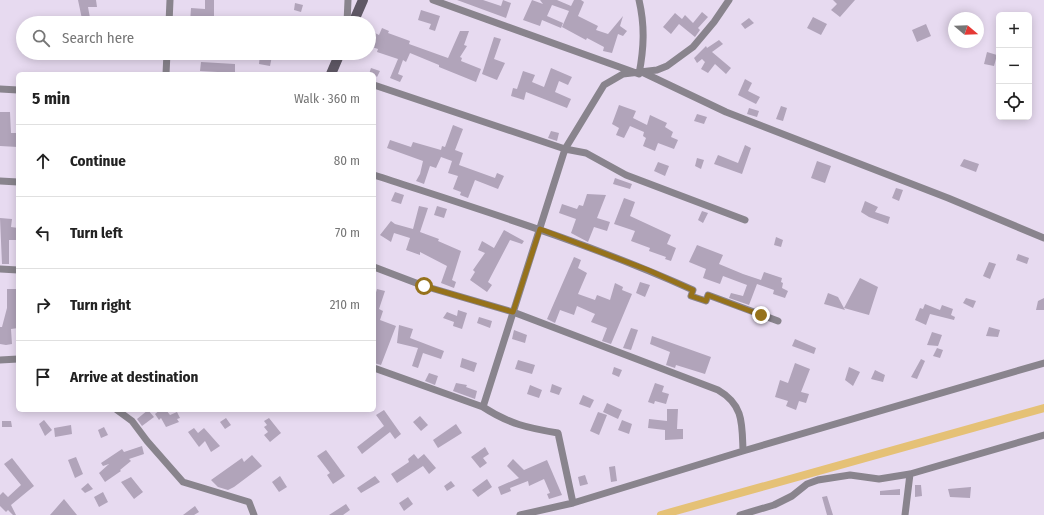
<!DOCTYPE html>
<meta charset="utf-8">
<style>
body{margin:0;font-family:"Fira Sans Condensed",sans-serif;background:#f2f2f2;color:#222}
.controls{position:absolute;right:12px;top:12px;display:grid;overflow:hidden;border-radius:6px;box-shadow:0 2px 10px #0003}
.controls button{width:36px;height:36px;display:grid;place-items:center;padding:0;border:0;border-bottom:1px solid #e0e0e0;background:#fff;color:#222;font:20px sans-serif}
.compass{position:absolute;left:948px;top:12px;width:36px;height:36px;border-radius:50%;background:#fff;box-shadow:0 2px 10px #0003;rotate:109deg}
.stop{position:absolute;width:12px;height:12px;margin:-9px;border:3px solid #96721b;border-radius:50%;background:#fff}
.stop.end{background:#96721b;border-color:#fff;box-shadow:0 1px 4px #0008}
.list{margin:0;padding:0;list-style:none}
h2{display:flex;justify-content:space-between;align-items:center;height:52px;margin:0;padding:0 16px;font-size:17px}
h2 small{font-size:13px;font-weight:400;color:#767676}
.list li{display:grid;grid-template-columns:26px 1fr auto;gap:12px;align-items:center;box-sizing:border-box;height:72px;padding:0 16px;border-top:1px solid #e0e0e0}
.list b{display:block;font-size:15px;white-space:nowrap}
.list em{font-size:13px;font-style:normal;color:#767676}
.icon{flex:none;width:22px;height:22px;fill:none;stroke:currentColor;stroke-width:2;stroke-linecap:round;stroke-linejoin:round}
.map{position:relative;flex:none;width:1044px;height:515px;overflow:hidden}
.search{position:absolute;background:#fff;box-shadow:0 2px 10px #0003;left:16px;top:16px;width:360px;height:44px;display:flex;align-items:center;gap:10px;box-sizing:border-box;padding:0 14px;border-radius:22px;color:#767676;font-size:15px}
.panel{position:absolute;background:#fff;box-shadow:0 2px 10px #0003;left:16px;top:72px;width:360px;height:340px;border-radius:6px}
.map>svg:first-child{display:block}
.lines{fill:none;stroke-linecap:round;stroke-linejoin:round}
.canal{stroke:#e5c176;stroke-width:8}
.building{fill:#b1a4ba}
.street{stroke:#89848d;stroke-width:7}
.secondary{stroke:#605966;stroke-width:10}
.route{stroke:#96721b;stroke-width:5}
</style>
<div class="map">
<svg width="1044" height="515" viewBox="0 0 1044 515">
<rect width="100%" height="100%" fill="#e7daf0"/>
<g class="lines">
<path class="canal" d="M661 515 1044 408"/>
</g>
<path class="building" d="M78 0H96L97 7H88L90 18 82 19Z
M205 0H214V23H190L191 8 205 9Z
M457 0H483L501 6 503 0 511 3 506 18Z
M532 0 543 4 540 0H557L571 6 574 0H581L584 2 578 16 598 26 596 30 608 34 623 16 620 26 627 31 623 36 618 34 612 53 603 51 604 47 587 38 586 40 562 27 569 11 552 5 547 16 563 23 561 28 542 20 540 26 523 20Z
M833 0H855L840 17 831 10 837 4Z
M295 3 303 5 301 12 294 10Z
M421 10 440 16 435 31 429 29 431 24 418 20Z
M702 12 708 17 698 28 700 30 695 37 679 24 671 34 663 27 675 13 682 19 685 15 693 23Z
M813 17 827 24 821 35 807 28Z
M749 18 754 23 745 29 741 24Z
M926 24 931 36 917 42 912 30Z
M382 28 389 31 388 33 410 41 409 44 448 58 460 31H469L464 45 467 46 460 57 462 58 461 61 481 69 476 82 439 67V65L410 53 406 62 403 60 398 74 403 76 400 82 390 78 398 59 377 52 378 49 369 46 372 36 375 33 379 35Z
M494 37 501 39 494 59 505 63 497 80 482 74Z
M719 40 723 44 712 52 731 68 726 74 715 64 708 73 701 69 705 62 702 59 697 63 694 58 706 46 707 48Z
M987 52 997 55 994 66 984 64Z
M260 54 272 56 270 66 259 64Z
M201 62 235 64V73L200 71Z
M371 68 380 71 377 77 374 74H369Z
M551 68 572 77 568 85 559 81 555 92 571 99 567 108 526 92 524 100 511 96 513 88 517 89 523 71 535 75 532 82 544 87Z
M745 79 752 83 748 91 760 97 756 104 738 95Z
M619 105 636 111 633 118 647 125 650 115 667 123 665 127 673 132 671 137 678 140 674 149 658 143 655 151 643 146 646 138 643 136 644 132 630 126 624 138 616 135 619 128 612 124Z
M781 106 787 108 783 121 776 119Z
M749 108 759 111 757 117 747 114Z
M0 112H10L11 133H18V147L0 146Z
M697 114 707 117 704 124 694 121Z
M453 125 463 129 455 150 463 153 459 165 495 178 497 173 504 176 498 189 475 180 468 198 460 195 461 192 453 189 458 176 448 173 452 161 441 157 436 168 430 166 424 184 416 181 420 174 423 161 387 148 390 140 411 147 413 142 441 150 442 146 445 147Z
M551 131 559 133 557 141 548 138Z
M745 145 751 148 742 174 714 164 718 155 738 163Z
M697 158 704 160 701 169 695 166Z
M964 159 979 164 976 172 960 166Z
M817 161 831 166 825 183 811 178Z
M658 162 669 166 665 176 654 171Z
M615 178 632 184 630 189 613 184Z
M896 188 903 190 899 201 892 198Z
M395 192 404 195 401 204 391 201Z
M587 194 606 195 597 218 610 222 607 231 594 227 588 242 571 233 576 219 559 213 562 204 577 209 579 205 583 206Z
M624 198 635 202 630 216 671 235 667 244 676 248 671 261 665 259 666 257 649 251 650 248 631 241 635 231 614 224Z
M865 201 878 207 875 212 890 217 888 224 869 217 861 212Z
M419 206 428 208 420 232 439 239 438 241 461 251 452 280 456 282 454 288 441 283 447 266 420 252V255L406 250 410 238 394 233 391 242 380 235 391 221 395 224 413 229Z
M437 206 447 209 444 218 434 215Z
M702 211 708 213 703 223 698 220Z
M0 218 12 219 11 227 18 228 16 240H9V264H2Z
M504 230 524 241 522 244 510 240 488 282 492 285 487 292 470 280 475 272 473 270 485 253 478 250 482 241 494 248Z
M776 237 783 240 781 247 774 245Z
M697 245 723 255 719 264 743 274 761 280 764 272 782 278 781 282 783 283 782 288 788 291 785 298 773 294 774 290 757 284 749 305 729 298 731 293 743 296 747 285 723 276 720 284 703 278 706 269 689 262Z
M1018 254 1029 258 1027 264 1016 260Z
M574 257 581 260 578 268 587 273 578 294 595 300 597 295 610 300 615 283 623 287 622 290 632 294 611 344 602 341 607 328 591 322 595 314 577 306 574 315 560 310 555 323 547 319Z
M989 262 996 264 990 279 983 276Z
M860 278 878 287 869 315 844 308Z
M640 282 650 285 645 297 636 293Z
M7 289H18V328L11 329 12 344 6 345 0 344V327H2L7 308Z
M377 289 385 291 379 309 383 311 380 320 396 326 381 365 374 363V299Z
M828 293 838 297 845 310 824 304Z
M966 298 976 301 973 308 963 303Z
M1044 298V310H1036L1038 301Z
M925 304 940 310 942 305 953 309 951 315 955 317 954 320 930 314 926 325 915 320 920 308 923 309Z
M458 310 467 313 462 329 453 326 454 322 443 318 447 312 457 316Z
M479 317 492 321 490 328 477 323Z
M399 325 413 329 410 338 444 351 441 359 423 353 418 368 412 366 418 348 397 343Z
M989 327 1000 330 998 337 986 336Z
M631 328 638 330 631 350 623 348Z
M514 330 527 335 525 343 512 339Z
M932 332 942 335 938 346 927 345Z
M652 336 711 357 705 374 676 365 675 368 666 365 670 352 650 344Z
M795 339 816 348 814 354 792 346Z
M937 348 943 350 940 358 933 356Z
M462 358 477 363 474 372 460 367Z
M921 359 925 361 917 379 911 377Z
M518 360 535 365 532 374 515 369Z
M795 363 810 369 801 392 809 394 806 403 799 401 796 410 786 406 788 401 775 397 780 380 788 383Z
M614 367 622 370 619 377 612 374Z
M849 367 860 372 853 386 845 380Z
M875 370 885 375 883 382 871 379Z
M429 373 438 376 435 385 425 381Z
M456 383 467 385 466 387 477 391 475 399 453 391Z
M655 383 664 386 662 392 669 394 666 404 655 401 654 404 648 402Z
M552 384 562 388 559 395 550 392Z
M530 385 542 390 539 398 527 394Z
M583 395 594 400 590 408 579 404Z
M607 403 622 410 618 419 603 412Z
M667 409H678L677 429H683V439L665 440V430L648 428 649 419 667 421Z
M148 410 154 417 142 426 137 419Z
M160 410H166L170 415 177 412 180 418 177 419 179 422 166 427 161 418 159 420 155 414Z
M384 410 401 434 395 439 390 432 362 454 357 447 384 426 376 415Z
M598 412 607 415 599 435 590 431Z
M420 416 428 425 421 431 413 422Z
M226 418 231 425 225 429 220 422Z
M269 418 281 433 270 442 264 435 268 432 264 427 267 425 264 421Z
M44 420 52 430 45 436 39 424Z
M622 420 632 424 629 434 618 430Z
M2 421H11L12 427H2Z
M456 424 462 433 438 448 433 440Z
M71 425 72 434 55 437 54 428Z
M104 427 108 435 101 438 98 430Z
M194 428 198 433 204 428 220 446 211 452 205 441 199 447 188 432Z
M142 446 144 454 129 459 131 461 120 470 121 471 105 482 99 473 109 464 103 466 101 463 122 449 124 452Z
M485 447 489 454 483 458 487 463 480 468 471 457Z
M326 450 345 476 333 484 327 475 330 473 317 456Z
M414 454 418 459 424 454 436 468 429 474 423 466 397 483 391 474 409 462 408 459Z
M252 455 262 466 234 487 228 490 218 487 211 480 242 458 244 462Z
M76 457 83 474 75 478 68 460Z
M12 458 34 486 11 505 16 515H13L8 510 6 512 0 506V495L3 492 8 497 21 485 4 464Z
M513 459 524 470 547 460 562 495 549 499 547 494 550 493 544 479 529 486 528 481 510 488 511 491 501 495 498 487 519 478 507 466Z
M615 466 617 481 611 482 609 467Z
M585 475 588 484 580 486 578 477Z
M280 476 287 487 279 492 272 482Z
M375 476 380 482 361 493 357 488Z
M131 477 143 492 134 499 121 482Z
M487 479 492 487 478 497 472 490Z
M451 481 455 486 447 491 444 486Z
M88 483 93 489 85 493 81 489Z
M915 485H921L922 496 915 497Z
M971 487 970 498 950 497 948 489Z
M900 489V495H880V491Z
M103 492 108 502 99 507 94 497Z
M827 496 833 515H827L822 497Z
M408 497 413 504 404 511 399 503Z
M64 499 77 515H50Z
M346 504 350 510 343 515H329Z
M195 506 199 512 194 515H183Z"/>
<g class="lines">
<path class="street" d="M433 0 639 74C644 48 645 26 639 0
M169 23 170 0
M347 23 348 0
M644 73 726 112 948 198 1044 238
M166 74 167 53
M374 85 565 149 586 153 626 175 745 220
M0 89 18 90
M374 175C481 210 589 243 693 290L691 296 706 301 708 295 778 321
M0 181 18 182
M374 267 424 286 513 312 718 390C744 405 742 424 743 451
M0 269 18 270
M0 360 18 359
M374 368 483 407C509 424 528 428 558 433L573 503
M483 407 565 149 604 85 623 74 657 70 667 66 693 47 714 22 729 0
M117 410 132 421 147 441 183 482 249 502 254 515
M520 515 573 503 743 451 1044 363
M740 515 774 505 792 496 807 484 818 480 850 475 879 479 910 474 1044 435
M905 515 910 474"/>
<path class="secondary" d="M353 23 363 0
M331 74 340 53"/>
</g>
<g class="lines">
<path class="route" d="M424 286 513 312 540 229 648 270 693 290 691 296 706 301 708 295 761 315"/>
</g>
</svg>
<div class="controls">
<button>+</button>
<button>−</button>
<button><svg class="icon" aria-label="locate" viewBox="0 0 24 24"><circle cx="12" cy="12" r="6"/><path d="M12 2v4M12 18v4M2 12h4M18 12h4"/></svg></button>
</div>
<svg class="compass" viewBox="-18 -18 36 36"><path d="M0-13l5 13h-10z" fill="#e53935"/><path d="M0 13l5-13h-10z" fill="#767676"/></svg>
<div class="stop" style="left:424px;top:286px"></div>
<div class="stop end" style="left:761px;top:315px"></div>
<div class="search"><svg class="icon" aria-label="search" viewBox="0 0 24 24"><circle cx="10" cy="10" r="6"/><path d="M15 15l6 6"/></svg>Search here</div>
<section class="panel">
<h2>5 min<small>Walk · 360 m</small></h2>
<ul class="list">
<li><svg class="icon" aria-label="ahead" viewBox="0 0 24 24"><path d="M12 20V5M6 11l6-6 6 6"/></svg><div><b>Continue</b></div><em>80 m</em></li>
<li><svg class="icon" aria-label="left" viewBox="0 0 24 24"><path d="M17 20v-9H6M10 6l-5 5 5 5"/></svg><div><b>Turn left</b></div><em>70 m</em></li>
<li><svg class="icon" aria-label="right" viewBox="0 0 24 24"><path d="M7 20v-9h11M14 6l5 5-5 5"/></svg><div><b>Turn right</b></div><em>210 m</em></li>
<li><svg class="icon" aria-label="arrive" viewBox="0 0 24 24"><path d="M6 21V4h12l-3 4 3 4H6"/></svg><div><b>Arrive at destination</b></div></li>
</ul>
</section>
</div>
